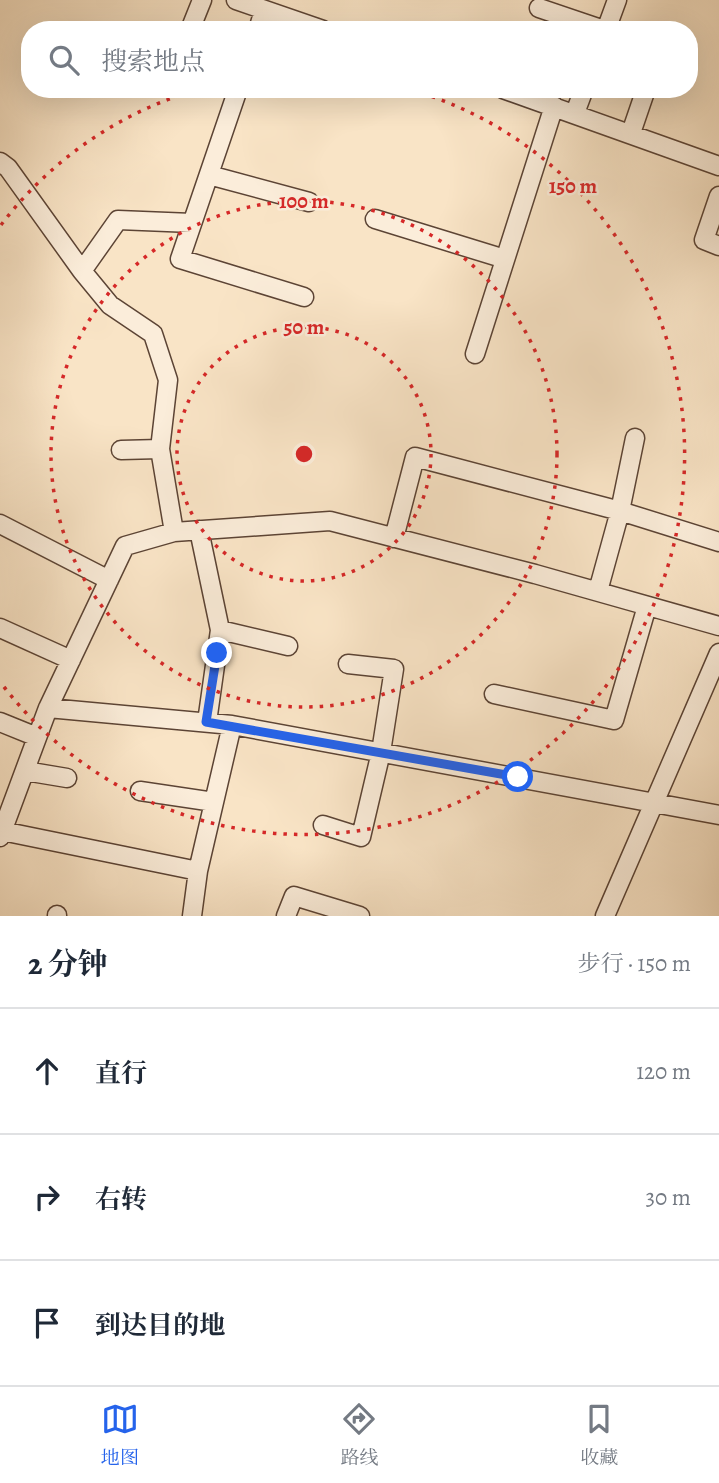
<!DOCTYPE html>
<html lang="zh">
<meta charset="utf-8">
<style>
body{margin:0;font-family:Alegreya,"Noto Serif SC",serif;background:#f2f2f3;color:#1f2937}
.stop{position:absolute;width:21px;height:21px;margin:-16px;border:5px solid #2563eb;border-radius:50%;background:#fff}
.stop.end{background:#2563eb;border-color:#fff;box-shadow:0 2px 7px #0008}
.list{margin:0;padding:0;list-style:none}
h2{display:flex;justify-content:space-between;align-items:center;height:91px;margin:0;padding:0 28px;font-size:30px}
h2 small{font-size:23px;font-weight:400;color:#747a83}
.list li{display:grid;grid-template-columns:46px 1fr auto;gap:21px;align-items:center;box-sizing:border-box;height:126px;padding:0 28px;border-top:2px solid #e0e1e3}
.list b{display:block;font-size:26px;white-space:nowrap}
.list em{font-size:23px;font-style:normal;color:#747a83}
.icon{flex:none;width:38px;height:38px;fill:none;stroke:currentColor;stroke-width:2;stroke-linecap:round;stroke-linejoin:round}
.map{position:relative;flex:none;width:719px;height:916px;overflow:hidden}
.search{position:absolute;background:#fff;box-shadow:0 7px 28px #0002;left:21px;right:21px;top:21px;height:77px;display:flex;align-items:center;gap:18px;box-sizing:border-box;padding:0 24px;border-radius:28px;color:#747a83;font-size:26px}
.sheet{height:469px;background:#fff}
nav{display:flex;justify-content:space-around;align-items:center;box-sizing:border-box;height:98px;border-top:2px solid #e0e1e3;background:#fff;font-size:19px;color:#747a83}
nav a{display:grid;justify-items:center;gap:4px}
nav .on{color:#2563eb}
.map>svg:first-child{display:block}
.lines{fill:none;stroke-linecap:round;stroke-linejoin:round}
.minor-casing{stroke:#5c4435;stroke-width:21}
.minor{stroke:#fbedda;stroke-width:18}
.route{stroke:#2563eb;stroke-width:9}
.ring{fill:none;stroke:#d62828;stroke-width:3.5;stroke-dasharray:3.5 7}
.centre{fill:#d62828;stroke:#fbedda;stroke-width:3.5}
.ring-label{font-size:21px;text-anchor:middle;font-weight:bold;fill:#d62828;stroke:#fbedda;stroke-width:5;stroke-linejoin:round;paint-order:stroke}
</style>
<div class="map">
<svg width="719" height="916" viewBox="0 0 719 916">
<rect width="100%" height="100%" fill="#f9e4c6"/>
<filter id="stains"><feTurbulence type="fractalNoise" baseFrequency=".00286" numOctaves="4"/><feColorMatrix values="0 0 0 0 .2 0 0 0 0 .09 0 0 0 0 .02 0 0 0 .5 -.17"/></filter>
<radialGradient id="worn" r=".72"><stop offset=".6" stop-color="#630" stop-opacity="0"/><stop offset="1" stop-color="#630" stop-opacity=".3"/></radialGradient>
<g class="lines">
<g class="minor-casing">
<path id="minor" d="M236 0 323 30
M539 8 604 30
M190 30 202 0
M258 30 264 10
M606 30 617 0
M238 89 180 259 304 297
M503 89 719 166
M575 113 584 89
M631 133 646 89
M0 162 8 168 82 271
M209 175 309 202
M719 196 704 240 719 246
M375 219 505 259
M475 354 554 106
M635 438 620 511 719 542
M121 450 160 449
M0 524 109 580
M199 530 220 630 207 722
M174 532 160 449 168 380 153 334 110 305 82 271 118 220 192 223
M394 538 415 457 620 511 598 591
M0 628 71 660
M220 630 288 646
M494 694 614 720 647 606
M48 708 232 725 719 815
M0 722 37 737
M25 771 67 778
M140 791 214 802
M323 825 361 837 381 752 394 669 348 664
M2 831 198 871 192 916
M0 837 48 708 125 546 174 532 330 521 535 574 719 626
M198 871 232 725
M57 916V915
M286 916 294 896 360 916
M605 916 719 653"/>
</g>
<use href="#minor" class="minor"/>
</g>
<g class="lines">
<path class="route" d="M217 653 206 722 518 777"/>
</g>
<g class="ring">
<circle cx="304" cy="454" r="127"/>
<circle cx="304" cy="454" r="253"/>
<path d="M1 225A380 380 0 0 1 196 90M412 90A380 380 0 1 1 1 683"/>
</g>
<circle cx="304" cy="454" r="10" class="centre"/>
<g class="ring-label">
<text x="573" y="193">150 m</text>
<text x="304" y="208">100 m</text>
<text x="304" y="334">50 m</text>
</g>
<rect width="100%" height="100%" filter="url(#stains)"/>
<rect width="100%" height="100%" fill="url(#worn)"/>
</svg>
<div class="stop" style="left:518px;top:777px"></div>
<div class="stop end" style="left:217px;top:653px"></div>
<div class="search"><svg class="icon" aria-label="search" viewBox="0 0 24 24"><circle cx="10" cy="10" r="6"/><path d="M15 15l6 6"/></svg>搜索地点</div>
</div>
<section class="sheet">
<h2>2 分钟<small>步行 · 150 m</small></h2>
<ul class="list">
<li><svg class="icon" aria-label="ahead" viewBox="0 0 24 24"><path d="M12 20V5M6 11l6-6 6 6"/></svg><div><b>直行</b></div><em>120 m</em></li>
<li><svg class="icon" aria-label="right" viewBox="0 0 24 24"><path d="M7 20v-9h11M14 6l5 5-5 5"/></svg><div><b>右转</b></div><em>30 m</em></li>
<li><svg class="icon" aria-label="arrive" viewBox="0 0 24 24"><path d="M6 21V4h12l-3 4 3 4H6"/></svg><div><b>到达目的地</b></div></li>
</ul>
</section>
<nav>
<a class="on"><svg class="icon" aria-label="map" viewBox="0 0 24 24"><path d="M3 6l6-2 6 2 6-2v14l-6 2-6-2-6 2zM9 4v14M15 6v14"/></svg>地图</a>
<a><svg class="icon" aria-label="directions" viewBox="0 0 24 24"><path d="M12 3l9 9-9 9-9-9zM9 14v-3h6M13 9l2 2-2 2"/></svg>路线</a>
<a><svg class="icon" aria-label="saved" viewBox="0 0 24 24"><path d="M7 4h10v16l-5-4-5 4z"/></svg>收藏</a>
</nav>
